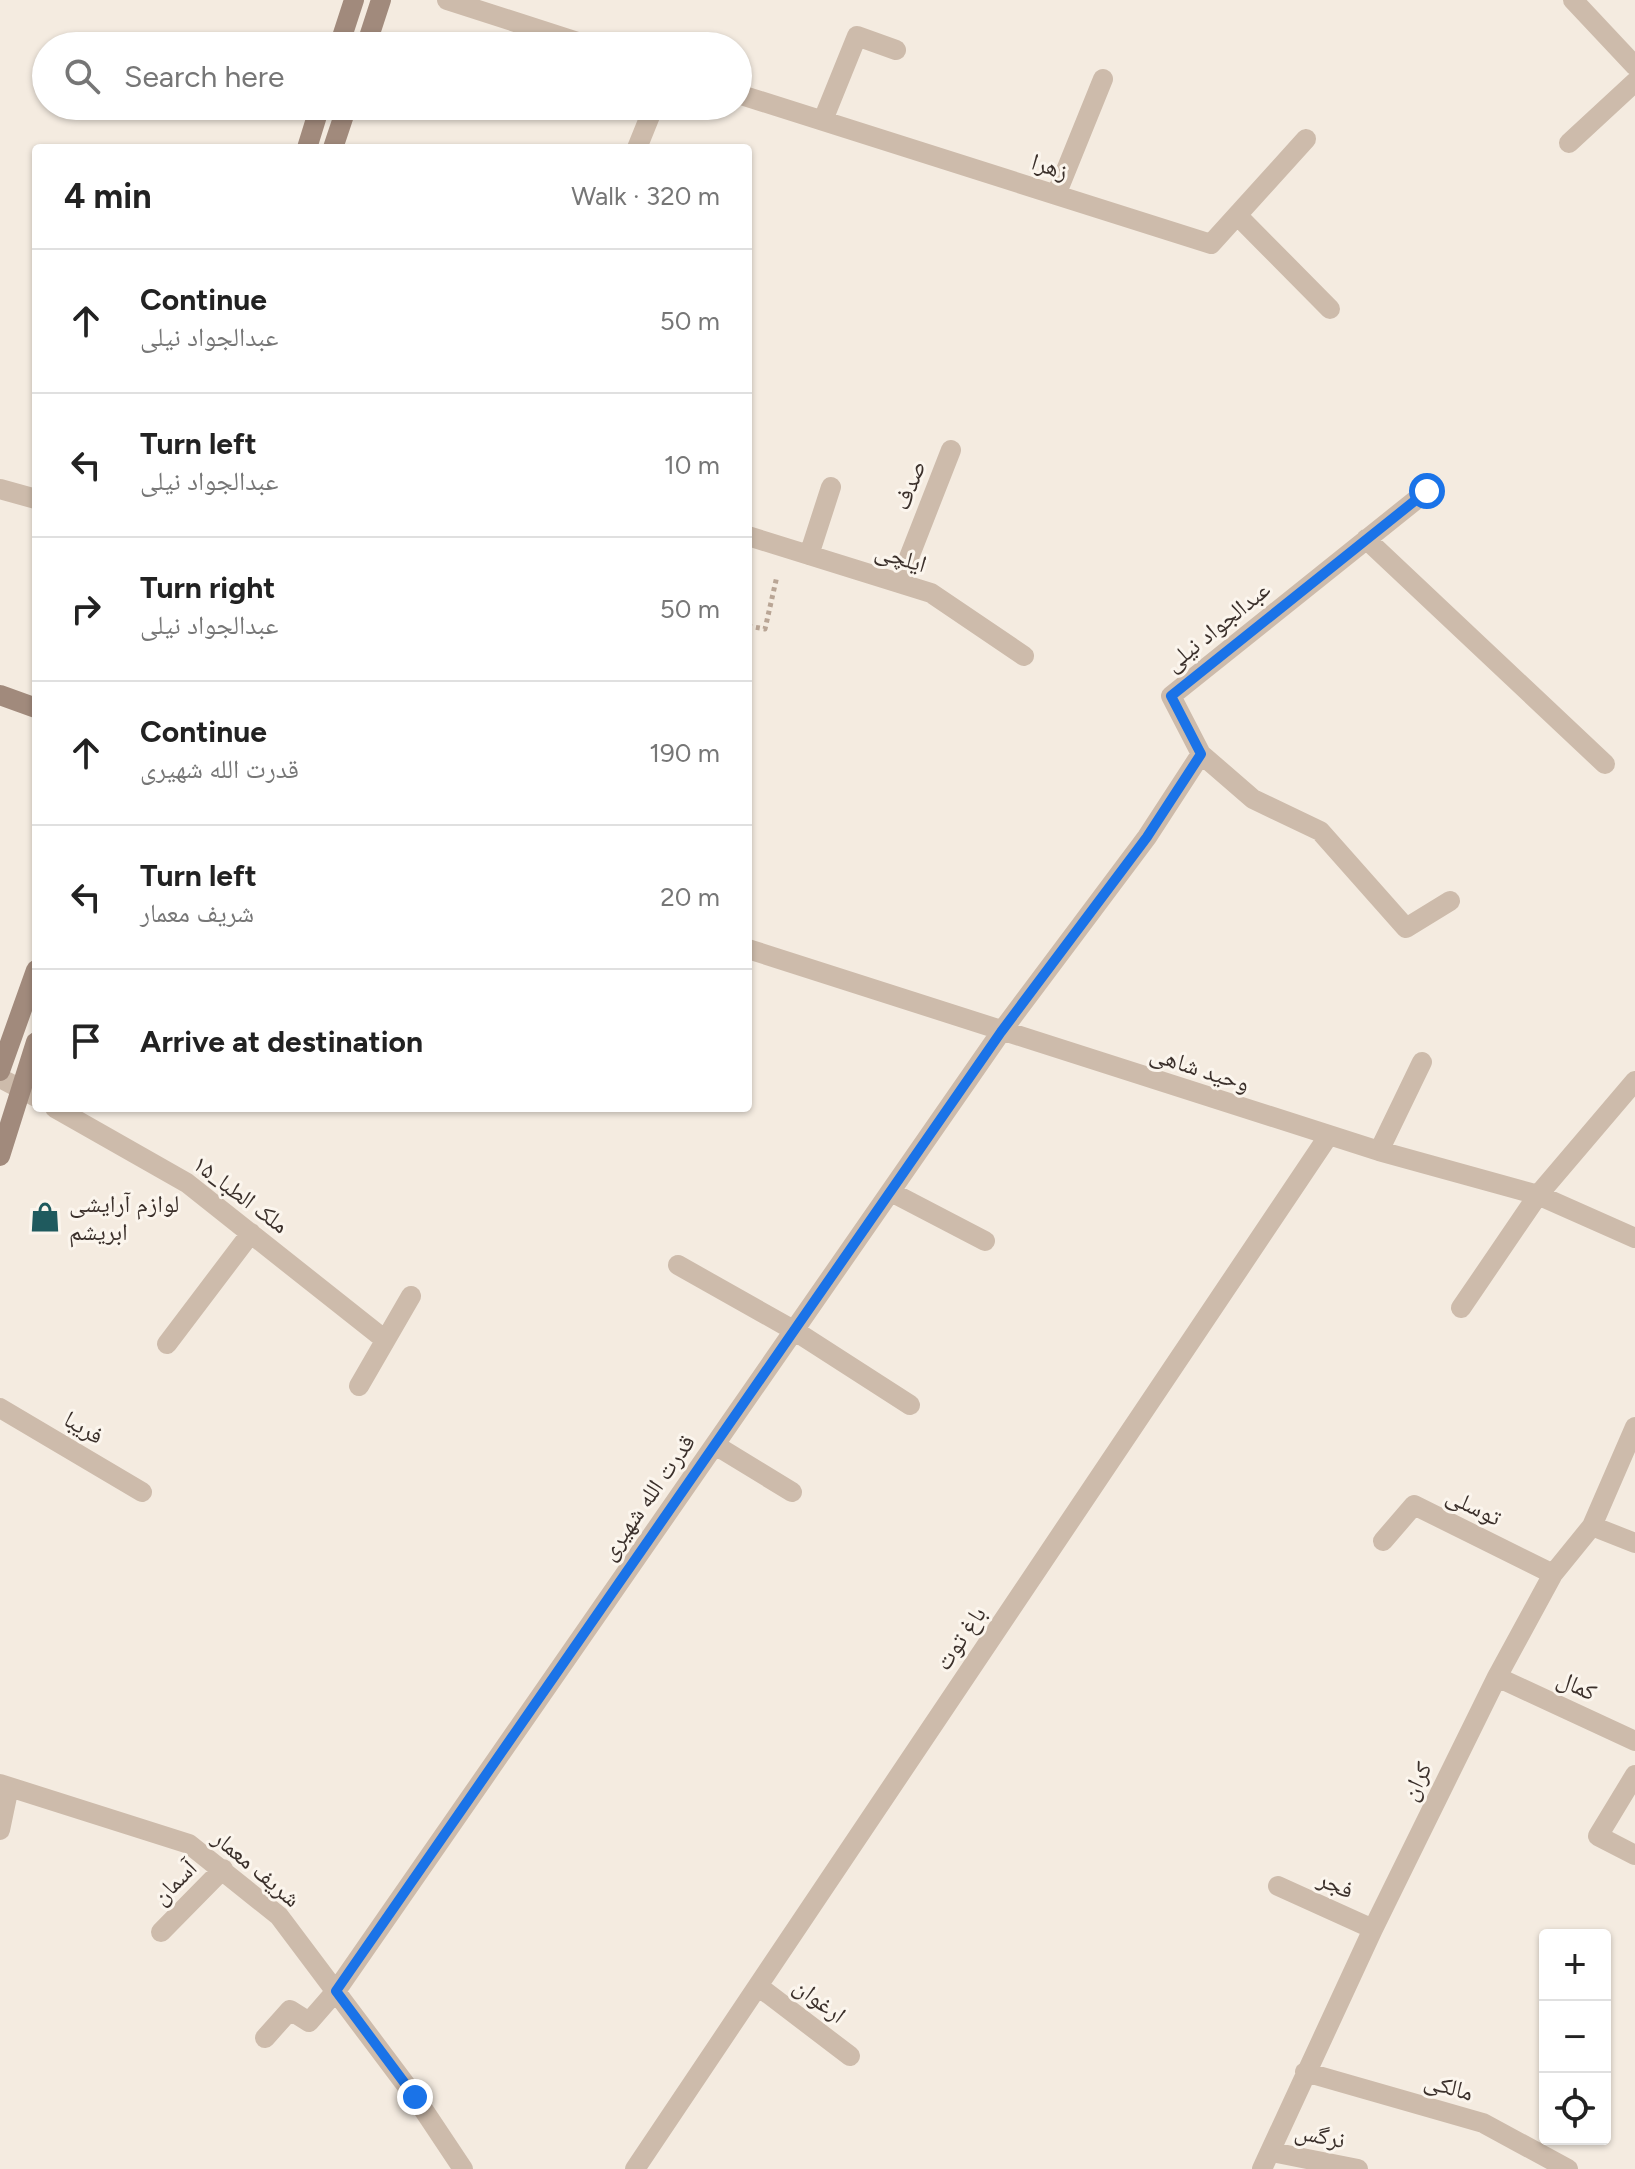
<!DOCTYPE html>
<meta charset="utf-8">
<style>
body{margin:0;font-family:Figtree,"Noto Naskh Arabic",sans-serif;background:#f2f2f2;color:#222}
.controls{position:absolute;right:24px;bottom:24px;display:grid;overflow:hidden;border-radius:8px;box-shadow:0 2px 6px #0004}
.controls button{width:72px;height:72px;display:grid;place-items:center;padding:0;border:0;border-bottom:2px solid #e0e0e0;background:#fff;color:#222;font:40px sans-serif}
.stop{position:absolute;width:24px;height:24px;margin:-18px;border:6px solid #1a73e8;border-radius:50%;background:#fff}
.stop.end{background:#1a73e8;border-color:#fff;box-shadow:0 2px 8px #0008}
.list{margin:0;padding:0;list-style:none}
h2{display:flex;justify-content:space-between;align-items:center;height:104px;margin:0;padding:0 32px;font-size:34px}
h2 small{font-size:26px;font-weight:400;color:#767676}
.list li{display:grid;grid-template-columns:52px 1fr auto;gap:24px;align-items:center;box-sizing:border-box;height:144px;padding:0 32px;border-top:2px solid #e0e0e0}
.list b{display:block;font-size:30px;white-space:nowrap}
.list p{margin:0;font-size:26px;white-space:nowrap;color:#767676}
.list em{font-size:26px;font-style:normal;color:#767676}
.icon{flex:none;width:44px;height:44px;fill:none;stroke:currentColor;stroke-width:2;stroke-linecap:round;stroke-linejoin:round}
.map{position:relative;flex:none;width:1635px;height:2169px;overflow:hidden}
.search{position:absolute;background:#fff;box-shadow:0 2px 6px #0004;left:32px;top:32px;width:720px;height:88px;display:flex;align-items:center;gap:20px;box-sizing:border-box;padding:0 28px;border-radius:44px;color:#767676;font-size:30px}
.panel{position:absolute;background:#fff;box-shadow:0 2px 6px #0004;left:32px;top:144px;width:720px;height:968px;border-radius:8px}
.map>svg:first-child{display:block}
.lines{fill:none;stroke-linecap:round;stroke-linejoin:round}
.path{stroke:#b9a595;stroke-width:5;stroke-dasharray:4 4;stroke-linecap:butt}
.street{stroke:#cdbbab;stroke-width:20}
.secondary{stroke:#a18a7c;stroke-width:20}
.route{stroke:#1a73e8;stroke-width:10}
.labels{text-anchor:middle;dominant-baseline:central;stroke-width:6;stroke-linejoin:round;paint-order:stroke}
.street-label{font-size:24px;fill:#3b302b;stroke:#fbf5ed}
.poi-label{font-size:24px;fill:#3b302b;stroke:#fbf5ed;text-anchor:start}
</style>
<div class="map">
<svg width="1635" height="2169" viewBox="0 0 1635 2169">
<rect width="100%" height="100%" fill="#f4ebe0"/>
<g class="lines">
<path class="path" d="M748 626 765 629 777 576"/>
<path class="street" d="M447 0 590 46
M1573 0 1635 66
M738 94 1211 244 1306 139
M823 120 857 36 896 50
M1569 143 1635 82
M637 148 654 106
M1056 195 1103 79
M1237 215 1330 309
M0 489 36 499
M748 536 931 593 1024 656
M1366 539 1605 764
M809 555 831 487
M899 583 951 450
M1201 754 1253 799 1320 831 1406 928 1450 901
M748 949 1379 1151 1538 1195 1635 1238
M0 1078 36 1097
M55 1108 187 1183 384 1339
M1379 1151 1422 1062
M891 1192 985 1241
M678 1265 795 1331 910 1405
M1461 1308 1538 1195 1635 1081
M167 1344 251 1233
M359 1386 411 1296
M0 1408 142 1492
M715 1445 792 1492
M1592 1526 1635 1543
M1383 1541 1414 1505 1553 1574
M1497 1677 1635 1741
M1635 1775 1598 1836 1635 1855
M0 1784 189 1844 279 1916 415 2097 463 2169
M0 1830 9 1787
M1278 1886 1373 1929
M161 1932 223 1869
M758 1986 850 2056
M265 2038 290 2010 309 2022 336 1991 1001 1032 1147 837 1201 754 1171 696 1427 491
M1305 2072 1483 2123 1568 2169
M1272 2152 1358 2169
M635 2169 1329 1135
M1262 2169 1373 1929 1497 1677 1553 1574 1592 1526 1635 1427"/>
<path class="secondary" d="M339 46 354 0
M366 46 381 0
M307 148 320 106
M333 148 347 106
M0 695 36 708
M0 1071 36 970
M0 1156 36 1042"/>
</g>
<g class="lines">
<path class="route" d="M415 2097 336 1991 1001 1032 1147 837 1201 754 1171 696 1427 491"/>
</g>
<defs>
<g id="shop-bare" transform="scale(2.4)"><path d="M-5-2.5h2.3a2.7 3.5 0 0 1 5.4 0H5L5.5 6h-11ZM-1.5-2.5h3a1.5 2.3 0 0 0-3 0Z" fill="#1f5a5e" stroke="#fbf5ed" stroke-width="2.5" paint-order="stroke"/></g>
</defs>
<g fill-rule="evenodd">
<use href="#shop-bare" x="45" y="1217"/>
</g>
<g class="labels">
<g class="street-label">
<text transform="translate(1050 166) rotate(18)">زهرا</text>
<text transform="translate(909 485) rotate(-69)">صدف</text>
<text transform="translate(901 557) rotate(17)">ایلچی</text>
<text transform="translate(1217 626) rotate(-39)">عبدالجواد نیلی</text>
<text transform="translate(1200 1068) rotate(18)">وحید شاهی</text>
<text transform="translate(241 1194) rotate(37)">۱۵_ملک الطبا</text>
<text transform="translate(84 1427) rotate(31)">فریبا</text>
<text transform="translate(647 1497) rotate(-55)">قدرت الله شهیری</text>
<text transform="translate(1474 1506) rotate(26)">توسلی</text>
<text transform="translate(960 1638) rotate(-56)">باغ توت</text>
<text transform="translate(1577 1685) rotate(25)">کمال</text>
<text transform="translate(1416 1781) rotate(-64)">کران</text>
<text transform="translate(257 1868) rotate(40)">شریف معمار</text>
<text transform="translate(174 1882) rotate(-45)">آسمان</text>
<text transform="translate(1336 1884) rotate(24)">فجر</text>
<text transform="translate(820 2000) rotate(37)">ارغوان</text>
<text transform="translate(1449 2086) rotate(16)">مالکی</text>
<text transform="translate(1320 2135) rotate(11)">نرگس</text>
</g>
<g class="poi-label">
<text x="69" y="1203">لوازم آرایشی<tspan x="69" dy="28">ابریشم</tspan></text>
</g>
</g>
</svg>
<div class="controls">
<button>+</button>
<button>−</button>
<button><svg class="icon" aria-label="locate" viewBox="0 0 24 24"><circle cx="12" cy="12" r="6"/><path d="M12 2v4M12 18v4M2 12h4M18 12h4"/></svg></button>
</div>
<div class="stop" style="left:1427px;top:491px"></div>
<div class="stop end" style="left:415px;top:2097px"></div>
<div class="search"><svg class="icon" aria-label="search" viewBox="0 0 24 24"><circle cx="10" cy="10" r="6"/><path d="M15 15l6 6"/></svg>Search here</div>
<section class="panel">
<h2>4 min<small>Walk · 320 m</small></h2>
<ul class="list">
<li><svg class="icon" aria-label="ahead" viewBox="0 0 24 24"><path d="M12 20V5M6 11l6-6 6 6"/></svg><div><b>Continue</b><p>عبدالجواد نیلی</p></div><em>50 m</em></li>
<li><svg class="icon" aria-label="left" viewBox="0 0 24 24"><path d="M17 20v-9H6M10 6l-5 5 5 5"/></svg><div><b>Turn left</b><p>عبدالجواد نیلی</p></div><em>10 m</em></li>
<li><svg class="icon" aria-label="right" viewBox="0 0 24 24"><path d="M7 20v-9h11M14 6l5 5-5 5"/></svg><div><b>Turn right</b><p>عبدالجواد نیلی</p></div><em>50 m</em></li>
<li><svg class="icon" aria-label="ahead" viewBox="0 0 24 24"><path d="M12 20V5M6 11l6-6 6 6"/></svg><div><b>Continue</b><p>قدرت الله شهیری</p></div><em>190 m</em></li>
<li><svg class="icon" aria-label="left" viewBox="0 0 24 24"><path d="M17 20v-9H6M10 6l-5 5 5 5"/></svg><div><b>Turn left</b><p>شریف معمار</p></div><em>20 m</em></li>
<li><svg class="icon" aria-label="arrive" viewBox="0 0 24 24"><path d="M6 21V4h12l-3 4 3 4H6"/></svg><div><b>Arrive at destination</b></div></li>
</ul>
</section>
</div>
